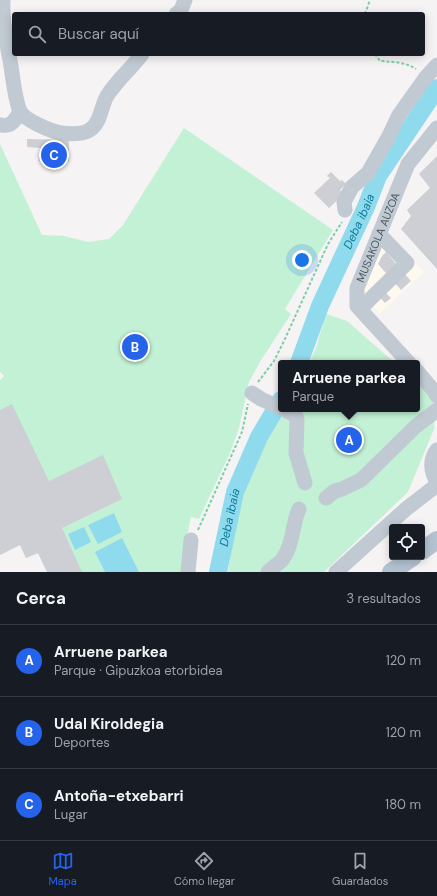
<!DOCTYPE html>
<html lang="es">
<meta charset="utf-8">
<style>
body{margin:0;font-family:"DM Sans",sans-serif;background:#242831;color:#f1f3f6}
.controls{position:absolute;right:12px;bottom:12px;display:grid;overflow:hidden;border-radius:4px;box-shadow:0 2px 10px #0003}
.controls button{width:36px;height:36px;display:grid;place-items:center;padding:0;border:0;border-bottom:1px solid #363941;background:#171b24;color:#f1f3f6;font:20px sans-serif}
.you{position:absolute;left:302px;top:260px;width:14px;height:14px;margin:-10px;border:3px solid #fff;border-radius:50%;background:#1a73e8;box-shadow:0 0 0 6px #1a73e833}
.badge{display:grid;place-items:center;width:26px;height:26px;border-radius:50%;background:#2563eb;color:#fff;font-size:13px;font-weight:700}
.pin{position:absolute;translate:-50% -50%;border:2px solid #fff;box-shadow:0 1px 4px #0006}
.popup{position:absolute;left:278px;top:360px;width:142px;height:52px;box-sizing:border-box;display:grid;place-content:center;border-radius:4px;background:#171b24;filter:drop-shadow(0 1px 3px #0005);font-size:13px;white-space:nowrap;color:#9ea1a6}
.popup b{font-size:15px;color:#f1f3f6}
.popup::after{content:'';position:absolute;left:50%;top:100%;margin-left:-8px;border:8px solid transparent;border-top-color:#171b24}
.list{margin:0;padding:0;list-style:none}
h2{display:flex;justify-content:space-between;align-items:center;height:52px;margin:0;padding:0 16px;font-size:17px}
h2 small{font-size:13px;font-weight:400;color:#9ea1a6}
.list li{display:grid;grid-template-columns:26px 1fr auto;gap:12px;align-items:center;box-sizing:border-box;height:72px;padding:0 16px;border-top:1px solid #363941}
.list b{display:block;font-size:15px;white-space:nowrap}
.list p{margin:0;font-size:13px;white-space:nowrap;color:#9ea1a6}
.list em{font-size:13px;font-style:normal;color:#9ea1a6}
.icon{flex:none;width:22px;height:22px;fill:none;stroke:currentColor;stroke-width:2;stroke-linecap:round;stroke-linejoin:round}
.map{position:relative;flex:none;width:437px;height:572px;overflow:hidden}
.search{position:absolute;background:#171b24;box-shadow:0 2px 10px #0003;left:12px;right:12px;top:12px;height:44px;display:flex;align-items:center;gap:10px;box-sizing:border-box;padding:0 14px;border-radius:4px;color:#9ea1a6;font-size:15px}
.sheet{height:268px;background:#171b24}
nav{display:flex;justify-content:space-around;align-items:center;box-sizing:border-box;height:56px;border-top:1px solid #363941;background:#171b24;font-size:11px;color:#9ea1a6}
nav a{display:grid;justify-items:center;gap:2px}
nav .on{color:#2563eb}
.map>svg:first-child{display:block}
.commercial{fill:#fdf9ef}
.green{fill:#c3f1d5}
.water{fill:#90daee}
.lines{fill:none;stroke-linecap:round;stroke-linejoin:round}
.river{stroke:#90daee;stroke-width:18}
.building{fill:#cdcfd5}
.path{stroke:#7ad0a6;stroke-width:2;stroke-dasharray:3 2;stroke-linecap:butt}
.minor{stroke:#c1cad2;stroke-width:15}
.major{stroke:#b3c2d1;stroke-width:18}
.labels{text-anchor:middle;dominant-baseline:central;stroke-width:3.5;stroke-linejoin:round;paint-order:stroke}
.street-label{font-size:11px;fill:#4a5661;stroke:#fff}
.water-label{font-size:12px;font-style:italic;fill:#0c7c9b;stroke:#fff}
</style>
<div class="map">
<svg width="437" height="572" viewBox="0 0 437 572">
<rect width="100%" height="100%" fill="#f5f3f3"/>
<path class="commercial" d="M387 234 424 272 379 314 362 291Z"/>
<path class="green" d="M184 128 333 230 285 309 291 314 260 362 249 382 239 428 230 453 199 519 191 517 185 546 184 572H47L38 553 26 558 20 545 0 555V380L4 376 0 372V144L42 235 64 236 88 242 109 239 123 225Z
M326 314 347 321 395 363H309L316 348Z
M417 382 436 401 434 429 408 492 324 572H228L240 493 261 451 286 409H417Z"/>
<path class="water" d="M114 513 122 532 98 544 88 525Z
M84 527 91 542 75 550 68 534Z
M122 538 139 572H105L95 552Z"/>
<g class="lines">
<g class="river">
<path id="s1" d="M299 363 320 306 366 207 378 176 437 88"/>
<path id="s2" d="M218 572 235 492 259 437 281 400"/>
</g>
</g>
<path class="building" d="M27 139 69 140V162L39 161 40 148 27 147Z
M437 156V269L401 229 411 216 407 210 430 188 419 174Z
M331 172 340 181 342 180 346 184 340 190 344 194 329 208 314 193 330 178 327 176Z
M386 252 411 281 401 290 378 264 382 256Z
M378 285 391 298 385 303 373 290Z
M12 404 49 481 103 455 122 499 62 528 82 572H47L38 553 26 558 20 545 0 555V410Z"/>
<g class="lines">
<path class="path" d="M365 14 370 0
M375 54 380 61C394 62 405 62 416 69
M258 382 274 361 284 341 328 244 342 222
M198 530 242 432 248 404"/>
<g class="minor">
<path d="M3 0C2 22 7 44 11 66 13 79 15 100 20 111 24 120 52 132 62 133 71 134 84 135 91 129 101 122 101 106 107 96 117 80 131 69 142 54"/>
<path d="M176 14 181 10 185 0"/>
<path d="M0 125C12 127 14 121 20 112"/>
<path d="M345 210 344 202 352 187 368 173 389 136 399 115 426 77 437 65"/>
<path d="M360 309 407 263 379 234"/>
<path id="s3" d="M409 363 357 306V288L408 164 437 128"/>
<path d="M417 371 434 391 437 396"/>
<path d="M252 393 261 399 281 408"/>
<path d="M284 409 296 416 297 420 296 453 305 483"/>
<path d="M437 450C429 460 431 472 437 482"/>
<path d="M326 498 335 491 342 489 361 480 416 426 437 410"/>
<path d="M188 572 191 540"/>
<path d="M268 572C272 568 278 564 282 560 293 546 292 525 299 509"/>
<path d="M336 572 406 509 437 485"/>
</g>
<path class="major" d="M422 551 437 540
M391 572 413 557"/>
</g>
<g class="labels">
<g class="street-label">
<text stroke="none"><textPath href="#s3" startOffset="150">MUSAKOLA AUZOA</textPath></text>
</g>
<g class="water-label">
<text stroke="none"><textPath href="#s1" startOffset="154">Deba ibaia</textPath></text>
<text stroke="none"><textPath href="#s2" startOffset="56">Deba ibaia</textPath></text>
</g>
</g>
</svg>
<div class="controls">
<button><svg class="icon" aria-label="locate" viewBox="0 0 24 24"><circle cx="12" cy="12" r="6"/><path d="M12 2v4M12 18v4M2 12h4M18 12h4"/></svg></button>
</div>
<div class="you"></div>
<div class="pin badge" style="left:349px;top:440px">A</div>
<div class="popup"><b>Arruene parkea</b>Parque</div>
<div class="pin badge" style="left:135px;top:347px">B</div>
<div class="pin badge" style="left:54px;top:155px">C</div>
<div class="search"><svg class="icon" aria-label="search" viewBox="0 0 24 24"><circle cx="10" cy="10" r="6"/><path d="M15 15l6 6"/></svg>Buscar aquí</div>
</div>
<section class="sheet">
<h2>Cerca<small>3 resultados</small></h2>
<ul class="list">
<li><span class="badge">A</span><div><b>Arruene parkea</b><p>Parque · Gipuzkoa etorbidea</p></div><em>120 m</em></li>
<li><span class="badge">B</span><div><b>Udal Kiroldegia</b><p>Deportes</p></div><em>120 m</em></li>
<li><span class="badge">C</span><div><b>Antoña-etxebarri</b><p>Lugar</p></div><em>180 m</em></li>
</ul>
</section>
<nav>
<a class="on"><svg class="icon" aria-label="map" viewBox="0 0 24 24"><path d="M3 6l6-2 6 2 6-2v14l-6 2-6-2-6 2zM9 4v14M15 6v14"/></svg>Mapa</a>
<a><svg class="icon" aria-label="directions" viewBox="0 0 24 24"><path d="M12 3l9 9-9 9-9-9zM9 14v-3h6M13 9l2 2-2 2"/></svg>Cómo llegar</a>
<a><svg class="icon" aria-label="saved" viewBox="0 0 24 24"><path d="M7 4h10v16l-5-4-5 4z"/></svg>Guardados</a>
</nav>
